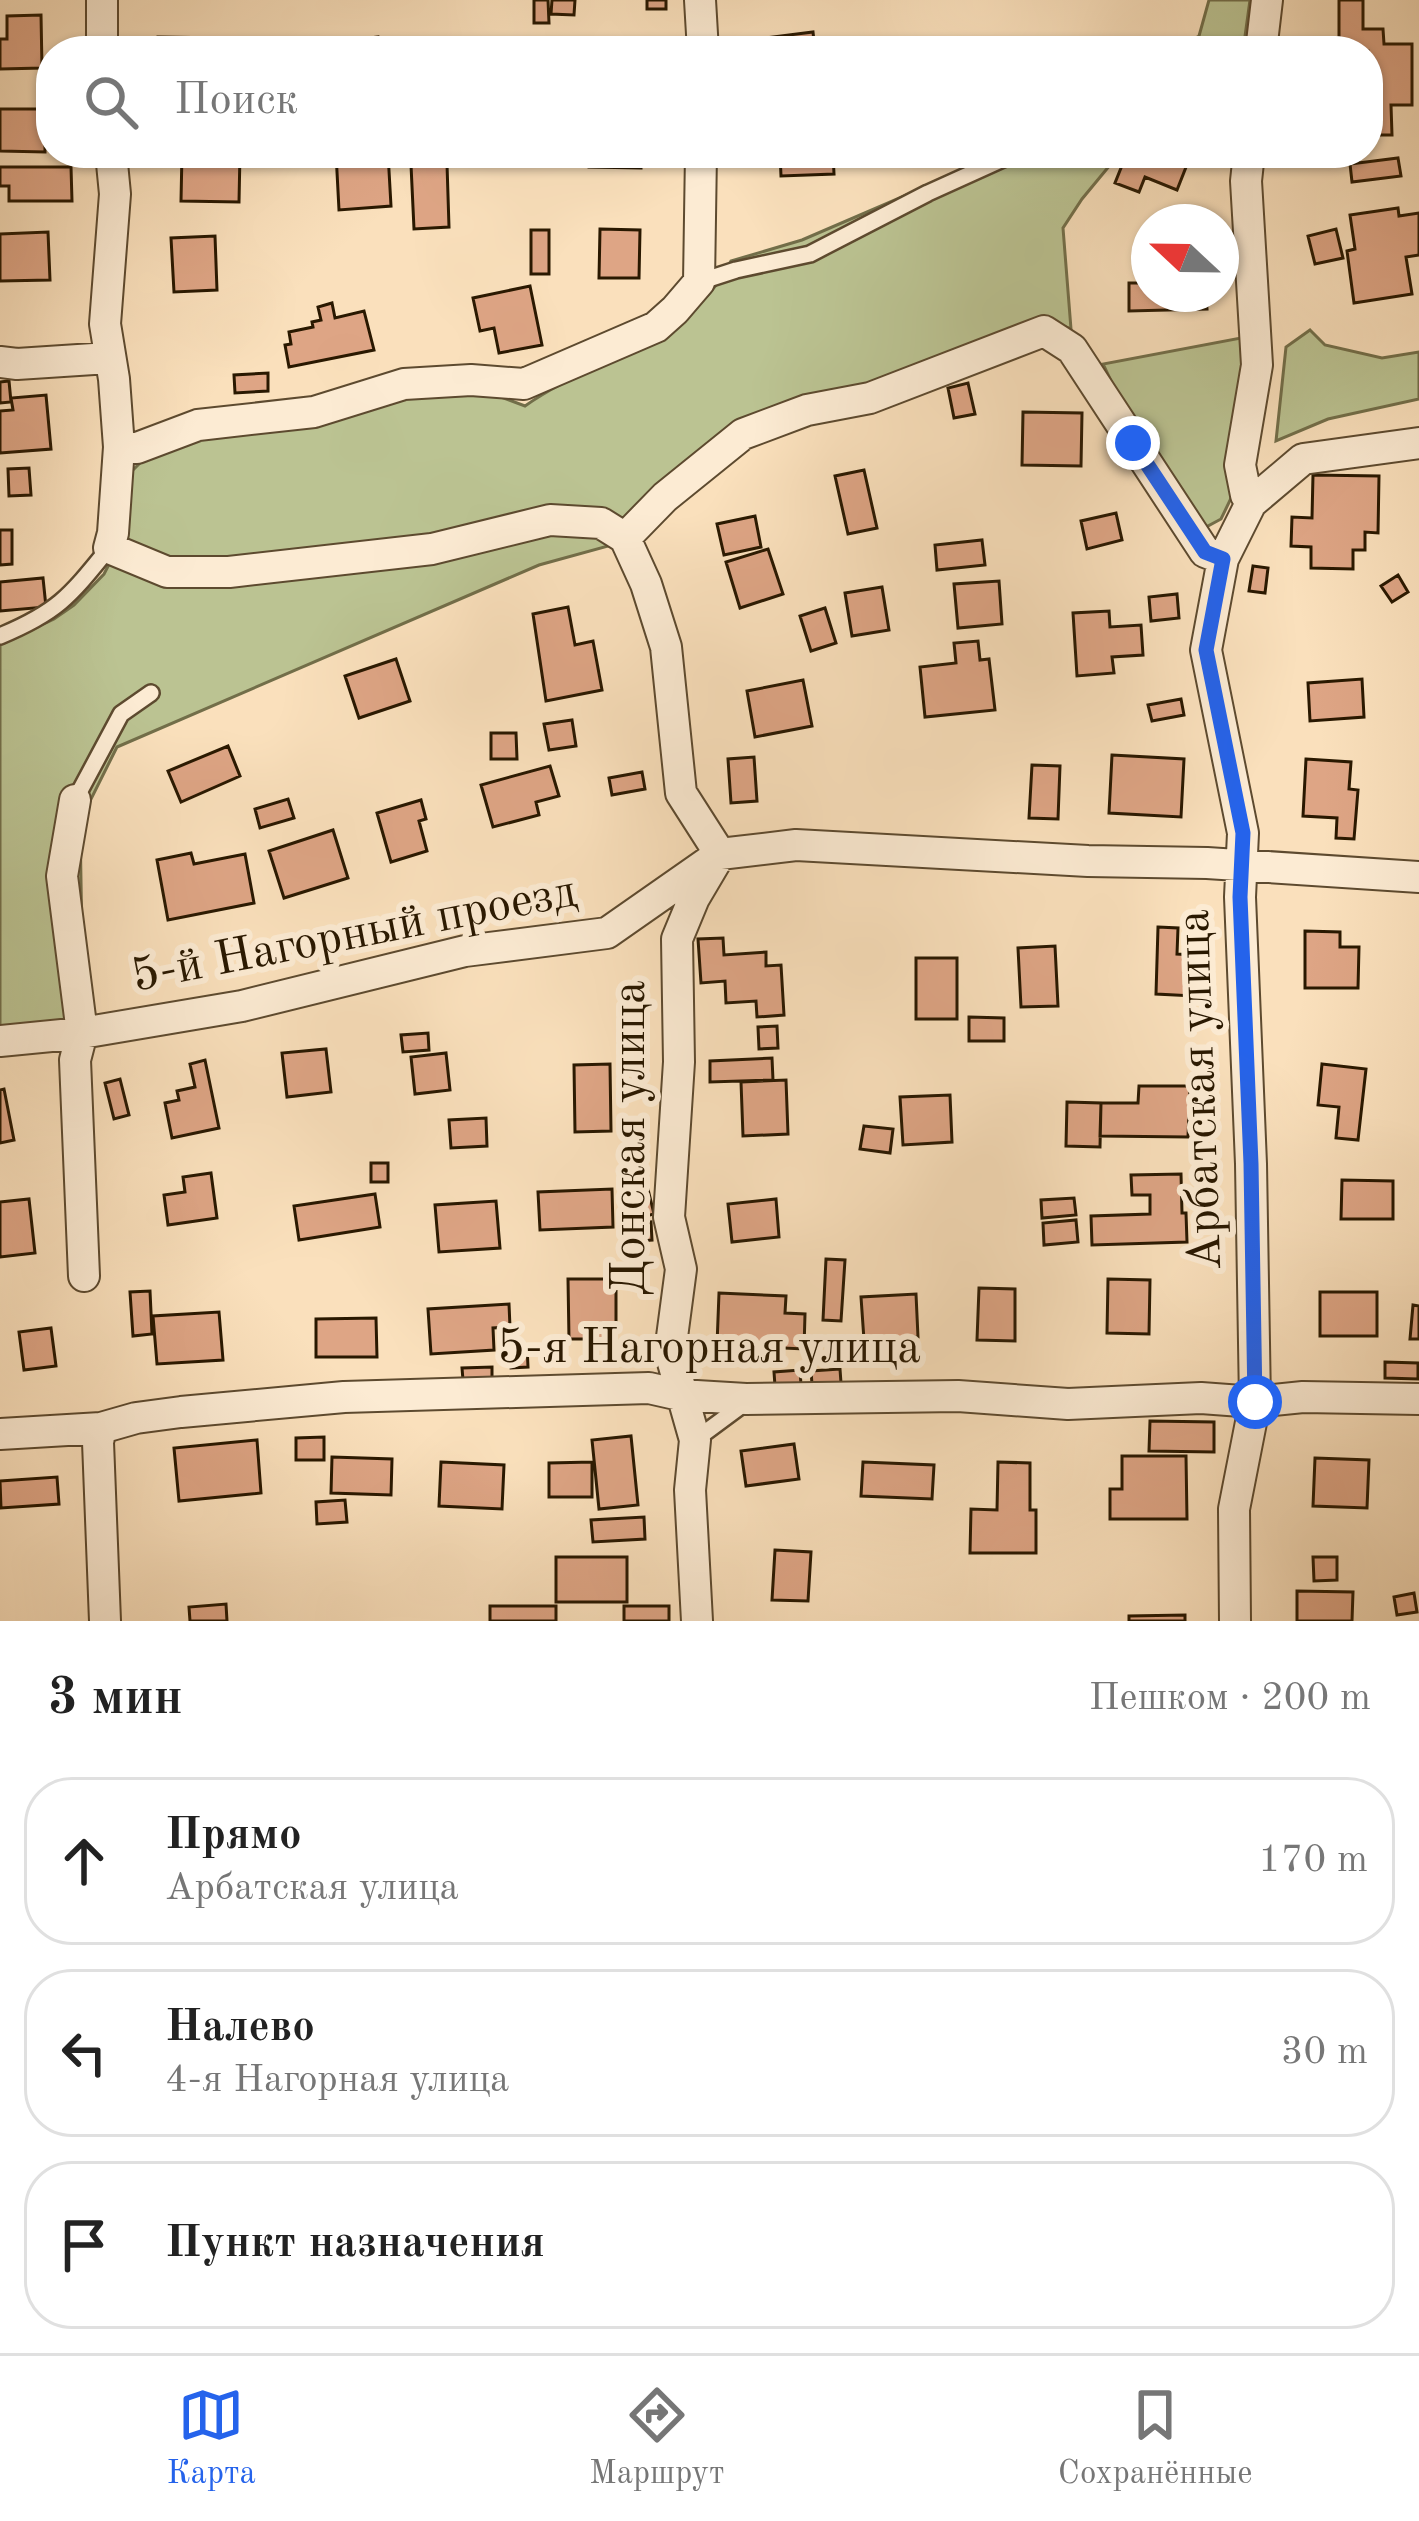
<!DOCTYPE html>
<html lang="ru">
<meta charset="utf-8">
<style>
body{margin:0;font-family:"Old Standard TT",serif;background:#f6f6f6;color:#222}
.compass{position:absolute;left:1131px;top:204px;width:108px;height:108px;border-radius:50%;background:#fff;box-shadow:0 3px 9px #0004;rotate:292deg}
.stop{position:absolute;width:36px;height:36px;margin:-27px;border:9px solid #2563eb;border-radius:50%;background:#fff}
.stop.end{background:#2563eb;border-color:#fff;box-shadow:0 3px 12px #0008}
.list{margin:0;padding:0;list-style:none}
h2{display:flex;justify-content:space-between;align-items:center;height:156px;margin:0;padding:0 48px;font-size:51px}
h2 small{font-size:39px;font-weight:400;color:#767676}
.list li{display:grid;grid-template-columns:78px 1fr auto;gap:36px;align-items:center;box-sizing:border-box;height:168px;margin:0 24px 24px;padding:0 24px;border:3px solid #e0e0e0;border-radius:48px}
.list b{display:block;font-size:45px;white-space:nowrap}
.list p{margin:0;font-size:39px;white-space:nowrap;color:#767676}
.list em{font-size:39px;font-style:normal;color:#767676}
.icon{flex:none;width:66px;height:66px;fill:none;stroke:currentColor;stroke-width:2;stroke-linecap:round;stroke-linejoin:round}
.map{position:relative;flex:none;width:1419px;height:1621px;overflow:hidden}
.search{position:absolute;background:#fff;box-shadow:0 3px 9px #0004;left:36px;right:36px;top:36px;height:132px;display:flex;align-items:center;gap:30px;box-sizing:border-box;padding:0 42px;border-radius:48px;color:#767676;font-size:45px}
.sheet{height:732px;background:#fff}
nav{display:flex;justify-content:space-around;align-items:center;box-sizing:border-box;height:168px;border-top:3px solid #e0e0e0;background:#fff;font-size:33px;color:#767676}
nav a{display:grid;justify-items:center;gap:6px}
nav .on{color:#2563eb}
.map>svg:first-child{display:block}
.green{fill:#bbc392;stroke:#726e49;stroke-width:3}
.building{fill:#dea585;stroke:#291800;stroke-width:3}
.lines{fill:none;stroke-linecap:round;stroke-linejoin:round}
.service-casing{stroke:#5d4a2f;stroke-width:20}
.minor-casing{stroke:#5d4a2f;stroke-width:34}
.service{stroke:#fcebd3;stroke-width:15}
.minor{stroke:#fcebd3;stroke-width:30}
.route{stroke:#2563eb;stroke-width:15}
.labels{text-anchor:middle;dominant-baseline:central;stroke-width:12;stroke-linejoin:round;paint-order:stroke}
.street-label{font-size:48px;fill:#291800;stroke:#fcebd3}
</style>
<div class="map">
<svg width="1419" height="1621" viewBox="0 0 1419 1621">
<rect width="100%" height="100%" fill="#fae0bc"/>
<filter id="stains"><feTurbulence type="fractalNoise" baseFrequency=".00167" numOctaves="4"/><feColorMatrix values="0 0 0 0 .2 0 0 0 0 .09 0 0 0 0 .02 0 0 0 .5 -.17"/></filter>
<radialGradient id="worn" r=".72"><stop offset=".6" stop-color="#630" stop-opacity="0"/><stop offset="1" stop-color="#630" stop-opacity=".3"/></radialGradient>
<path class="green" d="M1209 0H1250L1243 51H1173L1199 36Z
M1004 153H1120L1082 199 1063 228 1071 329 1041 318 868 391 802 400 612 545 539 565 117 747 80 821 83 1001 68 1021 0 1032V645L54 619 74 605 104 574 118 547 131 472 143 460 200 437 408 391 477 388 525 406C594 357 690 343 731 261L802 240Z
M1310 330 1325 345 1382 358 1419 352V399L1328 419 1276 441 1286 347Z
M1246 337 1234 492 1221 519 1206 527 1140 442 1103 364Z"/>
<path class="building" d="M534 0H548L549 23H534Z
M552 0H575L574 15 551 14Z
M647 0H666V9H647Z
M1339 0H1363V29H1383L1384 44H1412V105H1391L1392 135H1368V51H1334V47L1339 48Z
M41 15 42 68 0 69V39H7V16Z
M813 32 815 51H767L765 38Z
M158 37 225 38V51H158Z
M378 37 380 51H331L330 43Z
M476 45H505V51H476Z
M41 72 51 73V100L39 99Z
M0 109H45V152L0 151Z
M182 153H240L239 202 181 201Z
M336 153H388L391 206 339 210Z
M589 153H641V168L589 167Z
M780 153H833L834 174 781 176Z
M1127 153H1165L1188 162 1177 190 1145 177 1139 192 1115 183Z
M1335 153H1358V161H1335Z
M1398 158 1401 176 1352 182 1350 164Z
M447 164 449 227 414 229 411 165Z
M0 167H71L72 201H9V186H0Z
M1398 208 1399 216 1419 213V255L1406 257 1412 294 1354 303 1347 251 1355 249 1350 215Z
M600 229 640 230 639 278H599Z
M1336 229 1343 258 1315 264 1308 236Z
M531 230H549V274H531Z
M48 232 50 280 0 281V234Z
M215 236 217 290 174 292 171 238Z
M1149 236V294H1206L1207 309 1129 311V283H1140L1139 237Z
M530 286 542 345 499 353 494 328 480 331 473 298Z
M332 303 335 318 364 311 374 350 289 367 285 345 291 344 289 332 313 327 312 322 321 320 318 307Z
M268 373V391L235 393 234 375Z
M9 381 11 402 0 403V382Z
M968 383 975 414 954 418 948 388Z
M46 395 51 449 0 453V411L13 410 11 398Z
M1023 412 1082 413 1081 466 1022 465Z
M29 468 31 495 9 496 8 469Z
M864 470 877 528 848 534 835 476Z
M1313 475 1379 476 1378 533 1365 532V550H1353V569L1311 568V547L1291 546 1292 517 1312 518Z
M1116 513 1122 540 1087 549 1081 521Z
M755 516 761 547 724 555 717 524Z
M0 530H12V564L0 565Z
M982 540 985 565 937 570 935 545Z
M768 549 783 594 740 608 726 562Z
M1253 566 1268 568 1265 593 1249 591Z
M1398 575 1408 592 1392 602 1381 586Z
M43 578 46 607 0 611V582Z
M999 581 1002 624 958 628 954 584Z
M882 587 889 630 852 636 845 593Z
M1177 594 1179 618 1151 621 1149 597Z
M568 607 575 645 593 641 602 690 546 701 533 614Z
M825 608 836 643 811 651 800 616Z
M1109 611 1110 627 1141 625 1143 655 1112 657 1114 673 1077 676 1073 613Z
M978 641 980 660 989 659 995 710 925 717 920 667 956 663 954 643Z
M396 659 410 701 359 718 345 676Z
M1362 679 1364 717 1310 721 1308 683Z
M803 680 812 726 755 737 747 691Z
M1181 699 1184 715 1152 721 1148 705Z
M572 720 576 746 549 750 544 724Z
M491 733H516L517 759H491Z
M228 746 240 776 181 802 168 771Z
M1112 755 1184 759 1181 817 1109 813Z
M754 757 757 801 731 803 728 759Z
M1306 759 1351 762 1349 789 1358 790 1354 839 1336 838 1337 818 1303 816Z
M1032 765 1060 766 1058 819 1029 818Z
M550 766 559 796 536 802 539 815 493 827 481 785Z
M642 772 645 789 612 795 609 778Z
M288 799 294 818 260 828 255 809Z
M421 800 426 819 419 821 427 851 391 862 377 813Z
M333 830 348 878 284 898 269 851Z
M191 853 194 864 245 854 254 903 168 920 157 860Z
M1158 927 1178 928 1177 954 1196 955 1194 996 1156 994Z
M1305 931 1340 932V947H1359L1358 988H1305Z
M723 938 724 955 766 952V966L781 965 784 1015 757 1017 756 1001 726 1003 725 981 701 983 698 939Z
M1055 946 1058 1006 1021 1007 1018 948Z
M916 958H957V1019H916Z
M969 1017 1004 1018V1041H969Z
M777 1026 778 1048 759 1049 758 1027Z
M428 1033 429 1050 403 1052 401 1035Z
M326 1049 331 1092 287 1097 282 1053Z
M446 1053 450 1090 415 1094 411 1057Z
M772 1058 773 1080 710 1082V1061Z
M205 1060 219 1128 172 1138 165 1103 179 1100 177 1091 195 1087 190 1064Z
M610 1064 611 1131 575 1132 574 1065Z
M1322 1064 1366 1069 1358 1140 1336 1138 1339 1107 1318 1105Z
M120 1079 129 1115 114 1119 105 1083Z
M786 1080 788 1134 743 1136 741 1082Z
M1139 1086H1190L1188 1137 1100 1136 1101 1103H1138Z
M4 1089 14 1140 0 1143V1090Z
M950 1095 952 1142 903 1145 900 1097Z
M1067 1102 1101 1103 1100 1147 1066 1146Z
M486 1118 487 1146 451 1148 449 1120Z
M864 1126 893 1129 890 1153 860 1149Z
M371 1163H388V1182H371Z
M211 1173 217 1218 168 1225 164 1195 185 1192 183 1177Z
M1181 1174 1182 1213H1186L1187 1242 1092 1245 1091 1216 1150 1214V1195H1132L1131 1175Z
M1342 1180 1393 1181V1219H1341Z
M646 1181 654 1214 635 1219 627 1185Z
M612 1189 613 1227 540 1230 538 1192Z
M375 1194 380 1227 299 1240 294 1206Z
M1074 1198 1076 1215 1042 1218 1041 1200Z
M29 1199 35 1253 0 1257V1202Z
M776 1199 779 1237 732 1242 728 1204Z
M496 1201 500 1248 439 1252 435 1205Z
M1076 1220 1078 1242 1044 1245 1043 1223Z
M651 1222 652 1240 621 1242 620 1225Z
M826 1259 845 1260 841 1321 823 1320Z
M568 1279H616V1339H569Z
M1108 1279 1150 1280 1149 1334 1107 1333Z
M979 1288 1015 1289V1341L977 1340Z
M150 1291 152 1334 133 1336 130 1292Z
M1320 1292H1377V1336H1320Z
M719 1293 786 1296 785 1313 805 1314 804 1349 717 1345Z
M916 1294 918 1337 864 1340 861 1297Z
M509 1304 510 1327 493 1328 494 1350 431 1354 428 1309Z
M1413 1305 1419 1306V1339H1410Z
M219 1312 223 1360 157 1364 153 1316Z
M376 1318 377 1357H316V1319Z
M51 1328 56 1366 24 1370 19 1332Z
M527 1346 528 1367 511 1368 509 1347Z
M1385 1362 1418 1363V1379L1385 1378Z
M492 1367V1379L463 1380 462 1368Z
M840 1369 841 1383 812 1384 811 1371Z
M800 1370 801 1385 775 1386 774 1372Z
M1150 1421 1214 1422V1452L1149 1451Z
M631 1436 638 1505 599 1509 592 1440Z
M324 1437V1460H296V1438Z
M257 1440 261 1493 179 1501 174 1448Z
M794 1444 799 1479 746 1486 741 1451Z
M1122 1456H1186L1187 1519H1110V1489H1122Z
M332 1457 392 1459 391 1495 331 1493Z
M1315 1458 1369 1460 1367 1508 1313 1506Z
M441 1462 504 1465 502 1509 439 1506Z
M592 1462V1497H549V1463Z
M863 1462 934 1465 932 1499 861 1496Z
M998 1462 1030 1463V1510H1036V1553H970L971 1509 997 1510Z
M57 1477 59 1504 1 1508 0 1481Z
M345 1500 347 1522 317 1524 316 1502Z
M644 1517 645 1539 593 1542 591 1520Z
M775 1550 811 1552 808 1601 772 1600Z
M556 1557H627V1602H556Z
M1313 1557H1337V1580L1314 1581Z
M1297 1591 1353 1592 1352 1621H1297Z
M1414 1593 1417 1612 1397 1615 1394 1597Z
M226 1604 227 1621H190L189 1607Z
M490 1606H556V1621H490Z
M624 1606H669V1621H624Z
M1185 1615V1621H1129V1616Z"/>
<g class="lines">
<g class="service-casing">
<path id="service" d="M699 282 736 270 810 254 928 193 1012 155
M0 636C58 612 70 596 109 548
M75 800 121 714 151 693
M695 1440 745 1403"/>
</g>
<g class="minor-casing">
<path id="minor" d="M700 0 703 51
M102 51V0
M1261 51 1267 0
M111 153 115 194 105 324 114 379 119 447 113 533 109 548 167 572H229L432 549 550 520 601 523 625 538
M1249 153 1246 181 1257 365 1240 465 1246 495 1251 503
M0 362 17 364 109 358
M119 447 137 448 198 425 314 412 404 384 471 380 524 384 656 327 675 310 699 282 701 153
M625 538 646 584 666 647 681 793 720 854 694 898 677 939 679 1062 669 1217 681 1269 670 1352 695 1440 690 1490 697 1621
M625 538 665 497 743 434 807 410 870 398 1044 331 1072 349 1205 552 1223 559
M75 800 62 876 82 1033 75 1060 84 1276
M0 1041 82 1033 242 1006 465 951 607 933 720 854 796 845 1088 861 1207 863 1419 877
M101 1428 98 1442 105 1621
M0 1434 101 1428 136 1418 181 1412 344 1397 649 1388 680 1395 746 1399 958 1396 1068 1404 1201 1398 1255 1402 1303 1397 1419 1399
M1235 1621 1234 1509 1255 1402 1251 1164 1240 897 1243 833 1206 650 1223 559 1251 503 1303 459 1419 443"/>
</g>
<use href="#service" class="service"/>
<use href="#minor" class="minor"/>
</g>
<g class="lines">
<path class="route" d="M1133 443 1205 552 1223 559 1206 650 1243 833 1240 897 1251 1164 1255 1402"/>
</g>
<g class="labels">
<g class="street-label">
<text transform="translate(354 935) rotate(-11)">5-й Нагорный проезд</text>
<text transform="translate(1201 1090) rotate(-92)">Арбатская улица</text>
<text transform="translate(631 1138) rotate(-90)">Донская улица</text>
<text x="709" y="1349">5-я Нагорная улица</text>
</g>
</g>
<rect width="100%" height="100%" filter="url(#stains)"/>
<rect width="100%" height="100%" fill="url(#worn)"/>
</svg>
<svg class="compass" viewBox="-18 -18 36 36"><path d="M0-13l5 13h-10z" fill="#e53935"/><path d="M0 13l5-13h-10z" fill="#767676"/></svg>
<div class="stop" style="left:1255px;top:1402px"></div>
<div class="stop end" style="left:1133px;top:443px"></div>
<div class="search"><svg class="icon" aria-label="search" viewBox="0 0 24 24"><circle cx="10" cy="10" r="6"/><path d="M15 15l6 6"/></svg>Поиск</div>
</div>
<section class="sheet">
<h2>3 мин<small>Пешком · 200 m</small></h2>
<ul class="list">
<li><svg class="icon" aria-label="ahead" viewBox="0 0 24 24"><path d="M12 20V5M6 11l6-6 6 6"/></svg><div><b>Прямо</b><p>Арбатская улица</p></div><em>170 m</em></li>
<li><svg class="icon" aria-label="left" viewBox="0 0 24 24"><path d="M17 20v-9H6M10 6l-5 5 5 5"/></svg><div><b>Налево</b><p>4-я Нагорная улица</p></div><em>30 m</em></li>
<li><svg class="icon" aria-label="arrive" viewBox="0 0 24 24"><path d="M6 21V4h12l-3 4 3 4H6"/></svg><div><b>Пункт назначения</b></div></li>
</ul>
</section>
<nav>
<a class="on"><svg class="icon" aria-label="map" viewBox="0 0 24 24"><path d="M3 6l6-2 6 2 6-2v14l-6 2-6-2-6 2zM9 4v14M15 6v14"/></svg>Карта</a>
<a><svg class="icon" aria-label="directions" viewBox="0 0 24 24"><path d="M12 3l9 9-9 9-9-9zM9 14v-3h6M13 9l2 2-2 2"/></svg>Маршрут</a>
<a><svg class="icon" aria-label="saved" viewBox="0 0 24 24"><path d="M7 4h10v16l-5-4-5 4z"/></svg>Сохранённые</a>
</nav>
